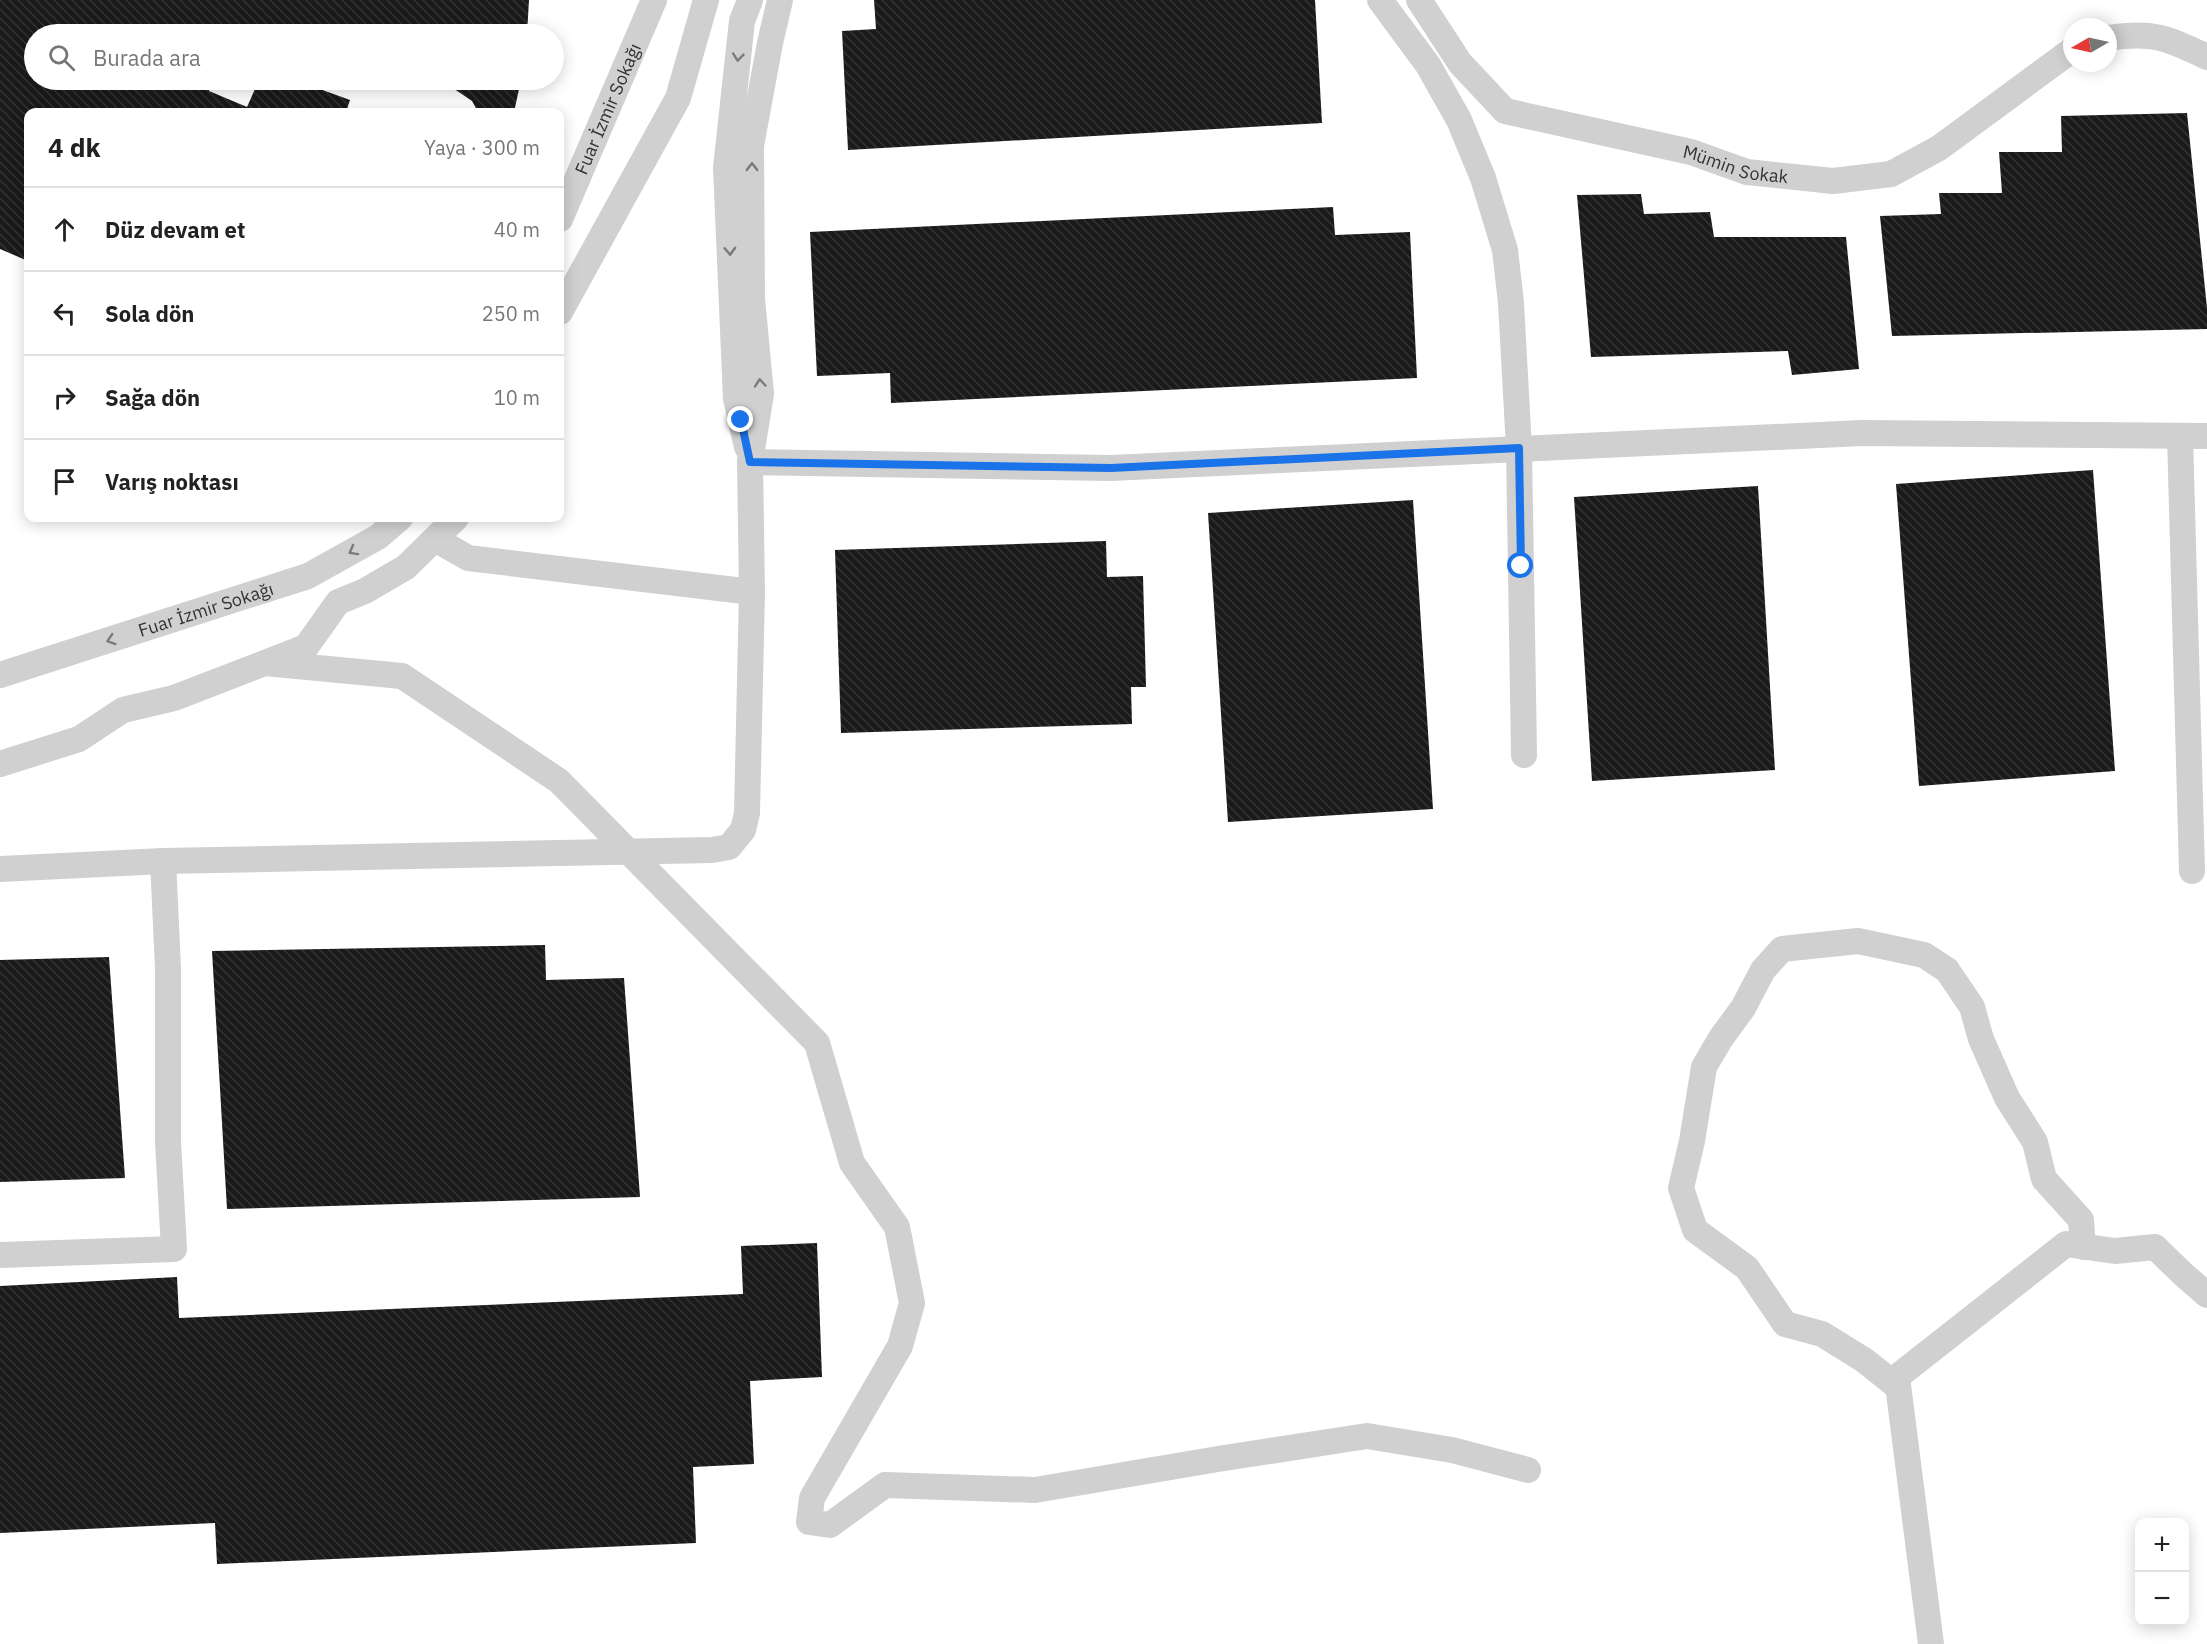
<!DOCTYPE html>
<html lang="tr">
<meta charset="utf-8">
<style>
body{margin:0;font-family:"IBM Plex Sans",sans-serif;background:#f6f6f6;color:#222}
.controls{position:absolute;right:18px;bottom:18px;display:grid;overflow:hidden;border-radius:12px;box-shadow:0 3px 15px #0003}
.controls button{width:54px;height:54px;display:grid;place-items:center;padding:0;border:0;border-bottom:2px solid #e0e0e0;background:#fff;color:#222;font:30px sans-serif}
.compass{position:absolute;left:2063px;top:18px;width:54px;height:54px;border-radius:50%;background:#fff;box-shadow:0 3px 15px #0003;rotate:261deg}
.stop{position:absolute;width:18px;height:18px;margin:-14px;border:4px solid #1a73e8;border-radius:50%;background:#fff}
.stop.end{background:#1a73e8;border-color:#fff;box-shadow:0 2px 6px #0008}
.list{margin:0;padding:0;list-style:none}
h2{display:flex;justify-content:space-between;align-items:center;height:78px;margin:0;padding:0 24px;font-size:26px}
h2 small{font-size:20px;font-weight:400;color:#767676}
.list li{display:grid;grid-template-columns:39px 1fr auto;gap:18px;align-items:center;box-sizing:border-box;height:84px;padding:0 24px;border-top:2px solid #e0e0e0}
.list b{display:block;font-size:22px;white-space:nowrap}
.list em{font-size:20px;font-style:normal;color:#767676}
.icon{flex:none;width:33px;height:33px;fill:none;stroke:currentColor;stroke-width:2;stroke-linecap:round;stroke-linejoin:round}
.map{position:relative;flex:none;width:2207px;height:1644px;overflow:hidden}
.search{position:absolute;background:#fff;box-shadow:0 3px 15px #0003;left:24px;top:24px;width:540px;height:66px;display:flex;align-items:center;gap:15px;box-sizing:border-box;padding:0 21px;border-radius:33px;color:#767676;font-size:22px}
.panel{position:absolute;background:#fff;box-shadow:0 3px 15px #0003;left:24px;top:108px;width:540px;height:414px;border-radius:12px}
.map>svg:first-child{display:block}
.building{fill:url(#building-back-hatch)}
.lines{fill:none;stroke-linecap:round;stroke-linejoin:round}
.minor{stroke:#d0d0d0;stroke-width:26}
.oneway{stroke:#7a7a7a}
.route{stroke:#1a73e8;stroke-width:8}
.labels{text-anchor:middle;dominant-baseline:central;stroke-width:6;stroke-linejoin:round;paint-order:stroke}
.street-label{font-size:18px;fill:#333;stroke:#fff}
</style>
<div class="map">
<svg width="2207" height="1644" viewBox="0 0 2207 1644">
<defs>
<pattern id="building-back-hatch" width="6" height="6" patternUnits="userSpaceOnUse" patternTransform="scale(1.5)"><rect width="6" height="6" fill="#1a1a1a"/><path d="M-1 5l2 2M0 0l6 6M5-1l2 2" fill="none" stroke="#333"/></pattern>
</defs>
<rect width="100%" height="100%" fill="#fff"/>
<path class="building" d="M0 0H529L527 34H34V80H212L209 91 247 107 259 80H295L350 100 346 112H28V261L0 249Z
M874 0H1315L1322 123 848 150 842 31 876 29Z
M441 80H521L514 112H478L472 101Z
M2187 113 2207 308V329L1892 336 1880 216 1941 214 1939 193H2002L1999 152H2062L2061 116Z
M1641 194 1644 214 1710 212 1714 237H1846L1859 369 1792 375 1788 351 1591 357 1577 195Z
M1333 207 1335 235 1410 232 1417 378 891 403 890 373 817 376 810 232Z
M2093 470 2115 771 1919 786 1896 484Z
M1758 486 1775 770 1592 781 1574 497Z
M1413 500 1433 809 1228 822 1208 513Z
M1106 541 1107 577 1143 576 1146 687H1131L1132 724 841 733 835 550Z
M545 945 546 980 624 978 640 1197 227 1209 212 951Z
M109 957 125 1178 0 1182V960Z
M817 1243 822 1377 750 1381 754 1464 693 1467 696 1543 217 1564 215 1523 0 1533V1286L177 1277 179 1318 743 1294 741 1246Z"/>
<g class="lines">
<g class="minor">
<path d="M1380 0 1428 65 1459 120 1483 178 1505 250 1511 303 1519 448 1524 755"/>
<path id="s1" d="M1419 0 1460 63 1505 111 1691 152 1747 172 1833 181 1891 174 1939 148 2072 50"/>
<path d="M2108 38C2153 31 2167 38 2207 57"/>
<path id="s2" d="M560 219 654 0"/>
<path d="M560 312 678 98 706 0"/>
<path d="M2180 436 2192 871"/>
<path d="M747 447 736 399 726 168 742 21 750 0"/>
<path d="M750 462 1111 468 1862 433 2207 436"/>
<path d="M435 539 468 558 752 592"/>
<path d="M265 663 402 676 559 781 817 1043 852 1163 897 1227 912 1303 900 1346 812 1498 809 1522 830 1525 885 1485 1035 1490 1218 1459 1367 1436 1452 1450 1528 1470"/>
<path id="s3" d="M0 675 308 576 378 537 400 518"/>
<path d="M0 764 79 739 123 710 174 698 306 647 338 602 365 591 406 567 456 518"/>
<path d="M0 869 163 861 712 850 729 847 743 830 747 813 752 592 750 462 761 394 752 299 751 146 770 43 780 0"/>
<path d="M0 1255 174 1249 168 1142V968L163 861"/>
<path d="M1898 1387 1864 1360 1822 1334 1785 1324 1747 1268 1695 1230 1681 1188 1692 1141 1704 1067 1721 1038 1743 1008 1763 970 1782 949 1858 941 1924 955 1947 970 1972 1007 1981 1039 2007 1098 2035 1142 2044 1179 2081 1220 2083 1247"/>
<path d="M1931 1644 1897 1377 2066 1244 2115 1251 2155 1247 2184 1275 2207 1295"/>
</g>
</g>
<defs><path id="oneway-chevron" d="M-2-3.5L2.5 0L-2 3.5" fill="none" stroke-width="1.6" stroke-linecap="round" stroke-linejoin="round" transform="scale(1.5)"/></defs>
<g class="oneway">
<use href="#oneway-chevron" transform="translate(738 57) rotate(96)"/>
<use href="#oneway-chevron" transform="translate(752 167) rotate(-90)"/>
<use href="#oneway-chevron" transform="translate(730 251) rotate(88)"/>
<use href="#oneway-chevron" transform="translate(760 383) rotate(-95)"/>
<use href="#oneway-chevron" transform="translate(353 551) rotate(151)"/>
<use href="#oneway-chevron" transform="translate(111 640) rotate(162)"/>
</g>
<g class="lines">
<path class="route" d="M741 420 750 462 1111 468 1519 448 1521 566"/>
</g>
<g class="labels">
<g class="street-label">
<text stroke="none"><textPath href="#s2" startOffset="120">Fuar İzmir Sokağı</textPath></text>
<text stroke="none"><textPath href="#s1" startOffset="378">Mümin Sokak</textPath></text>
<text stroke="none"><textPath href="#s3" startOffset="216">Fuar İzmir Sokağı</textPath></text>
</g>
</g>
</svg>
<div class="controls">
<button>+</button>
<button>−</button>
</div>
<svg class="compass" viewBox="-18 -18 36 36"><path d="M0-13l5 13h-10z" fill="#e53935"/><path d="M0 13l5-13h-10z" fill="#767676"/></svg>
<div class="stop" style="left:1521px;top:566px"></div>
<div class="stop end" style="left:741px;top:420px"></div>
<div class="search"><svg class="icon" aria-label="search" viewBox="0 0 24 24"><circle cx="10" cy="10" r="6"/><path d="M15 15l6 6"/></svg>Burada ara</div>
<section class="panel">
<h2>4 dk<small>Yaya · 300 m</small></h2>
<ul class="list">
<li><svg class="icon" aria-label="ahead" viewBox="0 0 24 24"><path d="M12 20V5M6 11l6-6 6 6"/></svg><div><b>Düz devam et</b></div><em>40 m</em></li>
<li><svg class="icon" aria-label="left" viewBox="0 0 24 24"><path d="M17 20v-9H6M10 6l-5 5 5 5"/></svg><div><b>Sola dön</b></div><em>250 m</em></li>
<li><svg class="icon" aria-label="right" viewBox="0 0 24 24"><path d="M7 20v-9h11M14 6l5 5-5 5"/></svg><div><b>Sağa dön</b></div><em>10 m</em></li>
<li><svg class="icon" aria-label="arrive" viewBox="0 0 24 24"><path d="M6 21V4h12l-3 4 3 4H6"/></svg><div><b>Varış noktası</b></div></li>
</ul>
</section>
</div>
